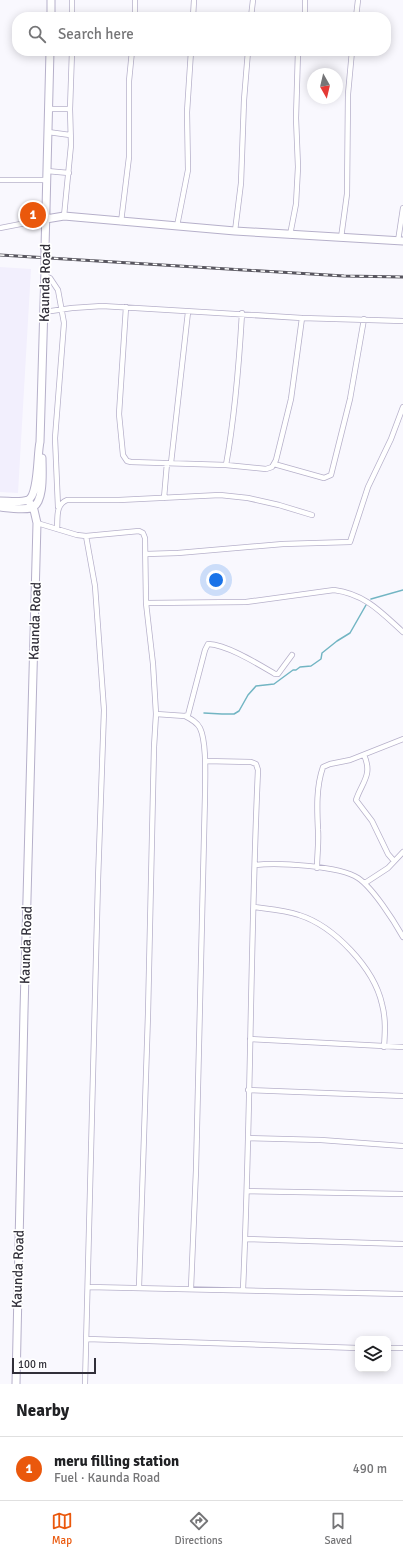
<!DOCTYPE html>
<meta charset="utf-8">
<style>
body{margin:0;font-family:Signika,sans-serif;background:#f2f2f2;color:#202124}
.controls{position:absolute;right:12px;bottom:12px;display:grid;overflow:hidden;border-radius:8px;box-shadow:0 2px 10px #0003}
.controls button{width:36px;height:36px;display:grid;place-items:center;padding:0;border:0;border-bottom:1px solid #e0e0e0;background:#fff;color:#202124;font:20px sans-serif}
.compass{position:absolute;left:307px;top:68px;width:36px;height:36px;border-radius:50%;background:#fff;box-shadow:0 2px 10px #0003;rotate:172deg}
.scale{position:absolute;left:12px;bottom:10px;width:84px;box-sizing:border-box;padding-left:4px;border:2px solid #312f39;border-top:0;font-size:11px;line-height:14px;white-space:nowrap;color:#312f39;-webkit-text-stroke:3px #fff;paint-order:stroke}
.you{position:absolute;left:216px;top:580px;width:14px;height:14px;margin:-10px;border:3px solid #fff;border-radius:50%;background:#1a73e8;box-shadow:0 0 0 6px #1a73e833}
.badge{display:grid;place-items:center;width:26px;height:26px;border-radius:50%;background:#ea580c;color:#fff;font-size:13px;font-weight:700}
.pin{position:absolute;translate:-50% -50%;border:2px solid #fff;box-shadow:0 1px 4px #0006}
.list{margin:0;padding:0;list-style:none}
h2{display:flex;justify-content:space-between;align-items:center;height:52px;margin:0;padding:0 16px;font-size:17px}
h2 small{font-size:13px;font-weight:400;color:#757577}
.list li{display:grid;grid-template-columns:26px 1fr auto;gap:12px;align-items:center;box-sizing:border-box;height:64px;padding:0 16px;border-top:1px solid #e0e0e0}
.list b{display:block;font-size:15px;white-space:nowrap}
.list p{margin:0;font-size:13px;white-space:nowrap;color:#757577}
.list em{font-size:13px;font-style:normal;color:#757577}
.icon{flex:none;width:22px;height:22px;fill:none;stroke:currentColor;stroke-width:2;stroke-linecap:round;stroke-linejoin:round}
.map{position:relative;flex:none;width:403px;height:1384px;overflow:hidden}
.search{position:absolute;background:#fff;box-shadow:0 2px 10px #0003;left:12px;right:12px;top:12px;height:44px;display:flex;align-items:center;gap:10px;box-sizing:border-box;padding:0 14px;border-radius:16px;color:#757577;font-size:15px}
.sheet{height:116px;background:#fff}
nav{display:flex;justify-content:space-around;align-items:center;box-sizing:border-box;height:56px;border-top:1px solid #e0e0e0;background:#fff;font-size:11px;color:#757577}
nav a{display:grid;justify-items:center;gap:2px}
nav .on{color:#ea580c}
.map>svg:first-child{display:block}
.built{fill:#f2effd}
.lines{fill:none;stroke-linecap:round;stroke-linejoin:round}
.stream{stroke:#72b5c3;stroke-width:1.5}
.street-casing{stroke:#b6b0ca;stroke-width:6}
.secondary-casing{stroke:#b6b0ca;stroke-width:9}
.street{stroke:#fff;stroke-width:4.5}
.secondary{stroke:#fff;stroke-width:7}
.rail-casing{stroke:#58565f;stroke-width:3}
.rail{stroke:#fff;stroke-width:1.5;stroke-dasharray:4.5;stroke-linecap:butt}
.secondary-bridge-casing{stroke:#b6b0ca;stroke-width:9;stroke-linecap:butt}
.secondary-bridge{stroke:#fff;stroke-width:7}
.labels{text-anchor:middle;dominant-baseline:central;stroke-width:3.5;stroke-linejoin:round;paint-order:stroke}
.street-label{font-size:14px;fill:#312f39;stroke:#fff}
</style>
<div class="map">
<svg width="403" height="1384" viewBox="0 0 403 1384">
<rect width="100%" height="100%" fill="#f9f8fe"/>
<path class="built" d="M0 267 31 269 18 493 0 492Z"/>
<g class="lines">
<path class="stream" d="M371 599 403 590
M204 713 222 714H234L239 711 248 695 256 686 274 684 293 670H296L300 667 311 666 321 659 322 653 337 641 350 633 366 605"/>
<g class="street-casing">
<path id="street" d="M72 0V17
M305 0V17
M135 17V0
M193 17 194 0
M251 17 253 0
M356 17 358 0
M49 109H70
M48 132 70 135
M47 171 69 173
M0 180H47
M64 216 71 145 70 109 72 51
M121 222 129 157V81L132 51
M177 226 188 170 187 112 191 51
M0 228 46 219
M235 231 241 183 244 100 248 51
M290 235 296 204 298 167 296 118 298 51
M341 238 347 194 348 94 352 51
M398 241 403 208
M45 276 50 278 58 290 64 323 55 438 58 507
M126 307 119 414 123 455 127 461 131 462 226 465 266 469 272 467 276 460 291 399 302 318
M44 312 72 308 102 306 302 318 403 321
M171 463 188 312
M274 464 324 478 331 475 350 399 364 319
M226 465C235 415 239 365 242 313
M164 498 167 463
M37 523 77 535 86 536 139 531 143 533 145 538 146 603 153 664 156 714 154 747 148 1014 139 1287
M57 529C58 518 55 505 67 500H119L220 495 248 498 279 505 312 515
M146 554 178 553 283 544 350 542 368 487 391 439 403 407
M146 603 246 602 334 590C365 594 381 612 403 632
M156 714 185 716 188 715 205 650 208 644C228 645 258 664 275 674H278L292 655
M185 716C191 719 197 722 200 728 207 743 205 778 205 795L196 1170 191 1288
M364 755C373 775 362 782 356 800L372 821 388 854 394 861
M205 761 251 762 256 764 258 770C250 943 251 1116 243 1289
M255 865C277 862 340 866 358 878 373 888 394 921 403 937
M317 868C317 855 319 842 318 830 317 809 316 787 323 767L330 764 350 760 403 739
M365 883 388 868 403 852
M254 907C269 909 285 910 299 915 334 926 374 968 382 1004 386 1019 385 1033 384 1047
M250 1039 403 1047
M248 1090 403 1096
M248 1138 321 1140 403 1146
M247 1191 403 1194
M246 1239 403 1244
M88 1287 403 1294
M87 1339 358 1348
M388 1348H403
M85 1384 98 880 104 710 95 586 86 536"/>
</g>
<g class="secondary-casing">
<path id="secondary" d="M51 17V0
M46 219 64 216 235 231 403 241
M45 248 50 51
M0 501C9 501 20 503 28 500 39 495 37 454 40 442L45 270
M0 507C9 508 22 510 31 508 45 504 42 470 42 458
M16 1384 24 1011 37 523 34 510 28 500"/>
</g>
<use href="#street" class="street"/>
<use href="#secondary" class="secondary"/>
<g class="rail-casing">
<path id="rail" d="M0 255 344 276 403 277"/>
</g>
<use href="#rail" class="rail"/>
<g class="secondary-bridge-casing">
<path id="secondary-bridge" d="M45 270V248"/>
</g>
<use href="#secondary-bridge" class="secondary-bridge"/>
</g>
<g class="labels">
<g class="street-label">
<text transform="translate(45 283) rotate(-89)">Kaunda Road</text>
<text transform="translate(35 621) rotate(-88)">Kaunda Road</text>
<text transform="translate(26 945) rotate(-88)">Kaunda Road</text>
<text transform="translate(18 1269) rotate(-88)">Kaunda Road</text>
</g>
</g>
</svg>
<div class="controls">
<button><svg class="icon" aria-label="layers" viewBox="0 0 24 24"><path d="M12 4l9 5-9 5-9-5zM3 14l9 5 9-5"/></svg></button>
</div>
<svg class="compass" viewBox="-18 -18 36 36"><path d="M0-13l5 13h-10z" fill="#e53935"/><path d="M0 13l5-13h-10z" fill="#757577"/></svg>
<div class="scale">100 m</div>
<div class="you"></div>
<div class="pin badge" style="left:33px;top:215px">1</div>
<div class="search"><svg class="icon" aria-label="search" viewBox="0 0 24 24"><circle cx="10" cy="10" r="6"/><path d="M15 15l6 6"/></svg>Search here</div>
</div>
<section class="sheet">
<h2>Nearby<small></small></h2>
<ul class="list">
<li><span class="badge">1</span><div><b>meru filling station</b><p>Fuel · Kaunda Road</p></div><em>490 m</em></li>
</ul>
</section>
<nav>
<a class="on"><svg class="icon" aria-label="map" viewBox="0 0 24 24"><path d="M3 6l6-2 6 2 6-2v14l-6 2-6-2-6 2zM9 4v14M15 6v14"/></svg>Map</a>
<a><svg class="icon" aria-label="directions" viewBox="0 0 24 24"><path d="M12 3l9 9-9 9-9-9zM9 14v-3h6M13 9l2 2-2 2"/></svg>Directions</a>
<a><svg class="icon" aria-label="saved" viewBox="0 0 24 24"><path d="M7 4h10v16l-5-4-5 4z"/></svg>Saved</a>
</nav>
